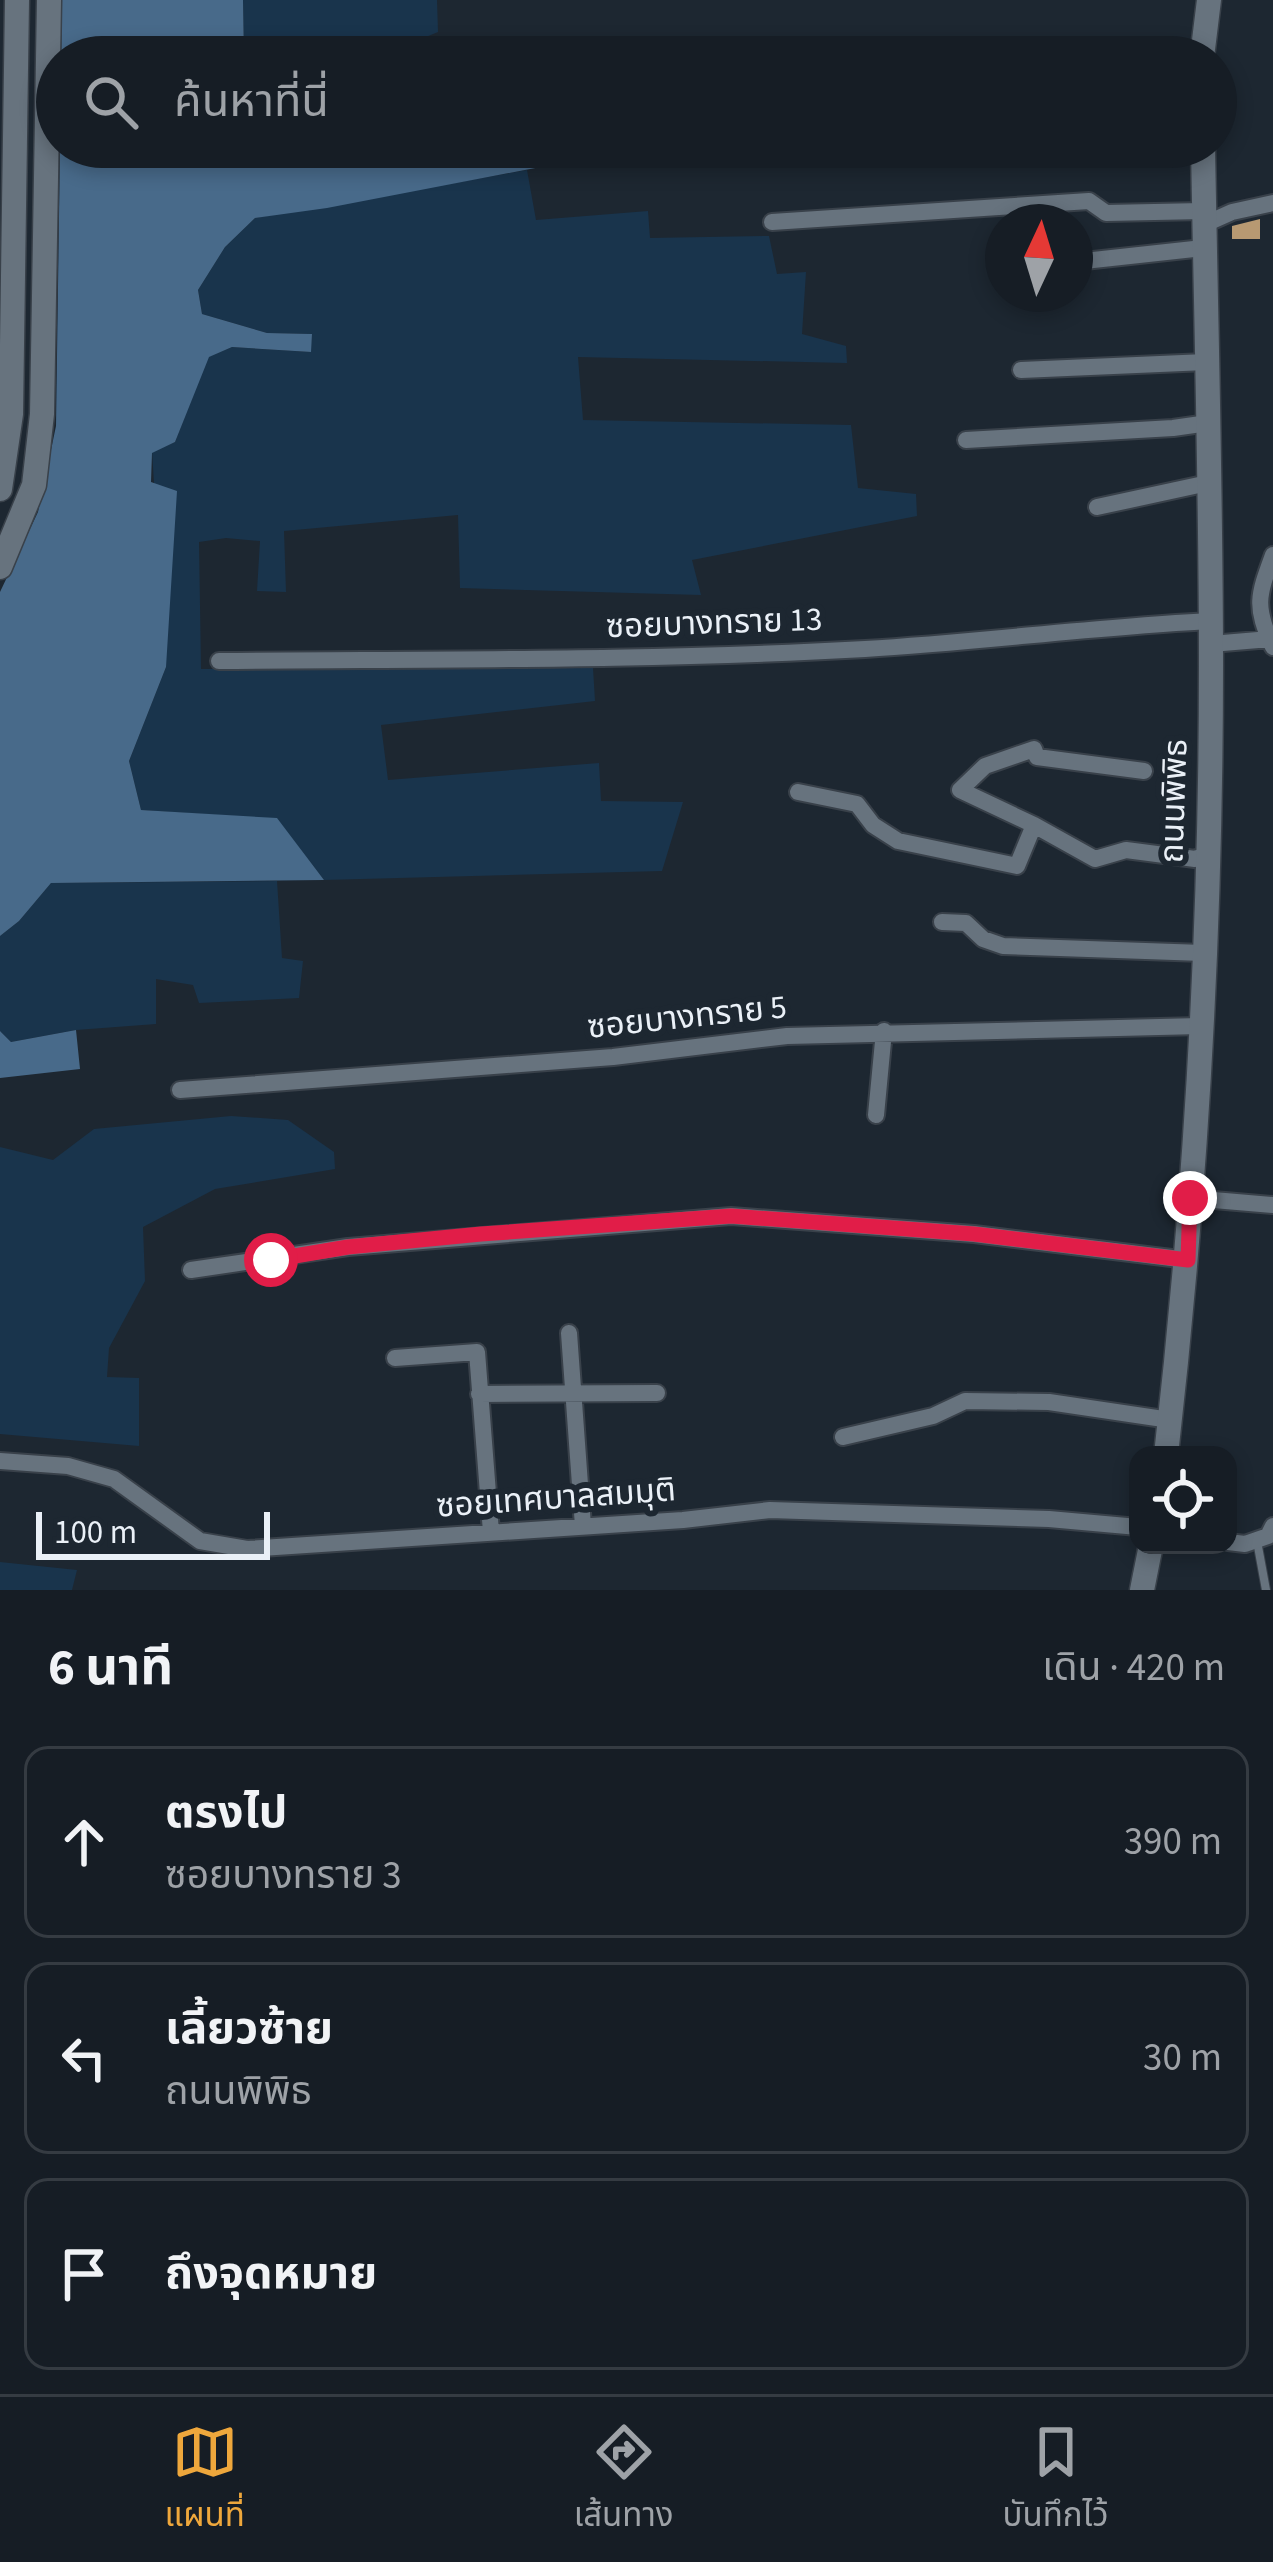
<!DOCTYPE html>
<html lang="th">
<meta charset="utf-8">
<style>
body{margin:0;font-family:"Source Sans 3","Noto Sans Thai",sans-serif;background:#1f262d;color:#f1f3f6}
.controls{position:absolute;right:36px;bottom:36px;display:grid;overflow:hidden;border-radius:24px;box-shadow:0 6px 18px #0003}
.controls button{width:108px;height:108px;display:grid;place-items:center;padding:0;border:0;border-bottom:3px solid #353b42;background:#161d25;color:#f1f3f6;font:60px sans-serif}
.compass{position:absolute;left:985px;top:204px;width:108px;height:108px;border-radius:50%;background:#161d25;box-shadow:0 6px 18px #0003;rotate:4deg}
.scale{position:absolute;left:36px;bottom:30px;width:234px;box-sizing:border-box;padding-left:12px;border:6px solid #eaf0f7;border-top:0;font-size:33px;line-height:42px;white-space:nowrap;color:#eaf0f7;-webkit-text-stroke:9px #1d2731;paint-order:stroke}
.stop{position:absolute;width:36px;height:36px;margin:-27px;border:9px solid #e11d48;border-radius:50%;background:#fff}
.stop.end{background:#e11d48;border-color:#fff;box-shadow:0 3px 12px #0008}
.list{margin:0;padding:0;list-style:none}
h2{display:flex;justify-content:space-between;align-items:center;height:156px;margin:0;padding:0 48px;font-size:51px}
h2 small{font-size:39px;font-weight:400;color:#9ea2a7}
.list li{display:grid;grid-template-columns:78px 1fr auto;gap:36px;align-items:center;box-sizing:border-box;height:192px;margin:0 24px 24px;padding:0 24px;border:3px solid #353b42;border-radius:24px}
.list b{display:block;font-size:45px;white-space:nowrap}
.list p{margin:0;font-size:39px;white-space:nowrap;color:#9ea2a7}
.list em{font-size:39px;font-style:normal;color:#9ea2a7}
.icon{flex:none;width:66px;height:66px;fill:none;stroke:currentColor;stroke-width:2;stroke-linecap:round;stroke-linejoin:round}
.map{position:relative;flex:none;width:1273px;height:1590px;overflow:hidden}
.search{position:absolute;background:#161d25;box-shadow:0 6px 18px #0003;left:36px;right:36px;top:36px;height:132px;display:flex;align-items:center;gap:30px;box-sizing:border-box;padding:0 42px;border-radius:66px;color:#9ea2a7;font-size:45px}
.sheet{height:804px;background:#161d25}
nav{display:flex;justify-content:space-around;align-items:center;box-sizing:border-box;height:168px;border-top:3px solid #353b42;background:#161d25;font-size:33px;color:#9ea2a7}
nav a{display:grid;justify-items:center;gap:6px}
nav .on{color:#eea73c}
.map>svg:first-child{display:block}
.green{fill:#19344c}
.water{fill:#486a8a}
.pier{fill:#1d2731}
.building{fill:#b79972}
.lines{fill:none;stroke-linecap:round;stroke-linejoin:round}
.lane-casing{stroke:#39414a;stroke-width:10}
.street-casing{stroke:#39414a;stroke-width:20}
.secondary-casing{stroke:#39414a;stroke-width:27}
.lane{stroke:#67737e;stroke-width:8}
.street{stroke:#67737e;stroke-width:16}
.secondary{stroke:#67737e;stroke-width:24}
.route{stroke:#e11d48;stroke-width:15}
.labels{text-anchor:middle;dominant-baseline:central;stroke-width:12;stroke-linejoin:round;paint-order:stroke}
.street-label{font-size:33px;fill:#eaf0f7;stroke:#1d2731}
</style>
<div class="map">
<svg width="1273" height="1590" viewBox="0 0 1273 1590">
<rect width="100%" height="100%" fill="#1d2731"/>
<path class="green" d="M243 0H437L438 32 421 39 417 57H244Z
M527 170 536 220 648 211 650 238 769 236 777 274 806 272 802 334 846 346 847 363 578 357 583 420 851 425 858 488 916 494 917 516 692 560 701 595 460 588 458 515 284 531 286 592 257 591 260 541 226 538 199 542 201 669 593 668 595 701 381 725 388 780 599 763 601 801 683 802 662 871 324 880 277 819 141 810 129 761 166 667 152 452 175 442 208 357 232 347 310 352 312 334 267 333 202 314 198 290 225 247 255 218Z
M277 881 282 958 303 961 299 998 199 1003 193 985 156 979V1024L76 1030 11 1042 0 1031V936L19 921 51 883Z
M231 1116 288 1120 334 1152 335 1169 215 1189 143 1227 145 1281 109 1348 107 1377 139 1378V1446L0 1434V1147L53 1160 94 1129Z
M0 1562 77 1570 72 1590H0Z"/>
<path class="water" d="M0 0H243L244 57H57V147H550L551 165 327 208 255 218 225 247 198 290 202 314 267 333 312 334 311 352 232 347 209 357 175 442 152 453 151 482 177 491 166 667 129 761 141 810 277 818 324 880 51 883 19 921 0 936Z
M76 1030 80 1069 0 1078V1031L11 1042Z"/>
<path class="pier" d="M0 0H62L61 57H57V147H60L56 426 38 512 0 592Z"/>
<path class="building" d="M1260 219V239H1232V226Z"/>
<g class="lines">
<g class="lane-casing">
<path id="lane" d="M1257 1541 1266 1590"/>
</g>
<g class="street-casing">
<path id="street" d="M1101 57 1202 52
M772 222 1089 201 1106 213 1203 211
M1203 225 1232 212 1273 203
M1075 262 1203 248
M1021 370 1206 362
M966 440 1173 428 1208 423
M1097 507 1208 483
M1273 555C1258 596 1254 606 1273 647
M1211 644 1270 639
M219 661C434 659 650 661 865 649 980 642 1095 627 1210 621
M798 792 857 804 873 825 898 841 1017 866 1034 825 1095 859 1126 850 1195 859 1206 855
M1034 825 960 790 985 766 1034 749 1037 757 1144 771
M942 922 966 923 983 939 1003 946 1203 953
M180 1090 613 1057 787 1036 1200 1026
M876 1115 884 1031
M1190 1198 1273 1205
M191 1270 348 1247 731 1216 974 1234 1188 1260
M569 1333 583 1526
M395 1358 477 1352 491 1532
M479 1394 657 1393
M843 1437 933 1416 965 1401 1049 1402 1170 1420
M0 1461 68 1466 114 1479 200 1541 247 1549 683 1520 770 1510 1049 1519 1138 1527
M1228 1542 1245 1544 1268 1536 1273 1526"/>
</g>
<g class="secondary-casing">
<path id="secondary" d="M1202 57 1209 0
M0 489 11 414 17 0
M0 567 34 485 42 414 49 0
M1166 1455C1196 1193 1211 929 1211 665 1211 493 1206 320 1203 147
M1142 1590 1151 1545"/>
</g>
<use href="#lane" class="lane"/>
<use href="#street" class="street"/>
<use href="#secondary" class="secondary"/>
</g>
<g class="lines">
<path class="route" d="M271 1260 348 1247 481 1234 731 1216 974 1234 1188 1260 1190 1198"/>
</g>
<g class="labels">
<g class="street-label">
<text transform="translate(714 623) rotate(-2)">ซอยบางทราย 13</text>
<text transform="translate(1174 801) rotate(-88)">ถนนพิพิธ</text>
<text transform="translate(687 1017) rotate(-6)">ซอยบางทราย 5</text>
<text transform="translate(556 1498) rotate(-4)">ซอยเทศบาลสมมุติ</text>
</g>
</g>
</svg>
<div class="controls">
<button><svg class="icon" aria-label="locate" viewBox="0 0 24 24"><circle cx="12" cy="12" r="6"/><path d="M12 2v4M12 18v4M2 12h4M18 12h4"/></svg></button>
</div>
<svg class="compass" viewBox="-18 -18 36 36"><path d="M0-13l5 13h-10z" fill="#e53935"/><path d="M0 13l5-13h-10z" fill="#9ea2a7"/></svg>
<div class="scale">100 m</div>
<div class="stop" style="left:271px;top:1260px"></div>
<div class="stop end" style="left:1190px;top:1198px"></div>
<div class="search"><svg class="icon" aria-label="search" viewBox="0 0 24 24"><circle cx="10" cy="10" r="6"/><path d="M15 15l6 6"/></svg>ค้นหาที่นี่</div>
</div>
<section class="sheet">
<h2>6 นาที<small>เดิน · 420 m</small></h2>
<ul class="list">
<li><svg class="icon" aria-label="ahead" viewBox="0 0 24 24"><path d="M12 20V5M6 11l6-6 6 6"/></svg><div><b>ตรงไป</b><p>ซอยบางทราย 3</p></div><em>390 m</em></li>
<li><svg class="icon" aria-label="left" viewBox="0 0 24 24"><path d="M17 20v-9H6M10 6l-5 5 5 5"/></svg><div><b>เลี้ยวซ้าย</b><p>ถนนพิพิธ</p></div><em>30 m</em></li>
<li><svg class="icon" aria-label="arrive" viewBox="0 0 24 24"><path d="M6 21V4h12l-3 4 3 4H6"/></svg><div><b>ถึงจุดหมาย</b></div></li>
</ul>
</section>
<nav>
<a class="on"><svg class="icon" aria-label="map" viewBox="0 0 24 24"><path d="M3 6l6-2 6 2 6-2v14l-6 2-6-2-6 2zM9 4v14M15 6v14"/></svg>แผนที่</a>
<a><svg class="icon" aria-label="directions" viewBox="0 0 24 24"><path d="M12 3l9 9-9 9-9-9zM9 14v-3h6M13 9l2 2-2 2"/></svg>เส้นทาง</a>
<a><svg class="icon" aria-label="saved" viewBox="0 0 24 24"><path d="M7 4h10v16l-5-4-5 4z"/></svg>บันทึกไว้</a>
</nav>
